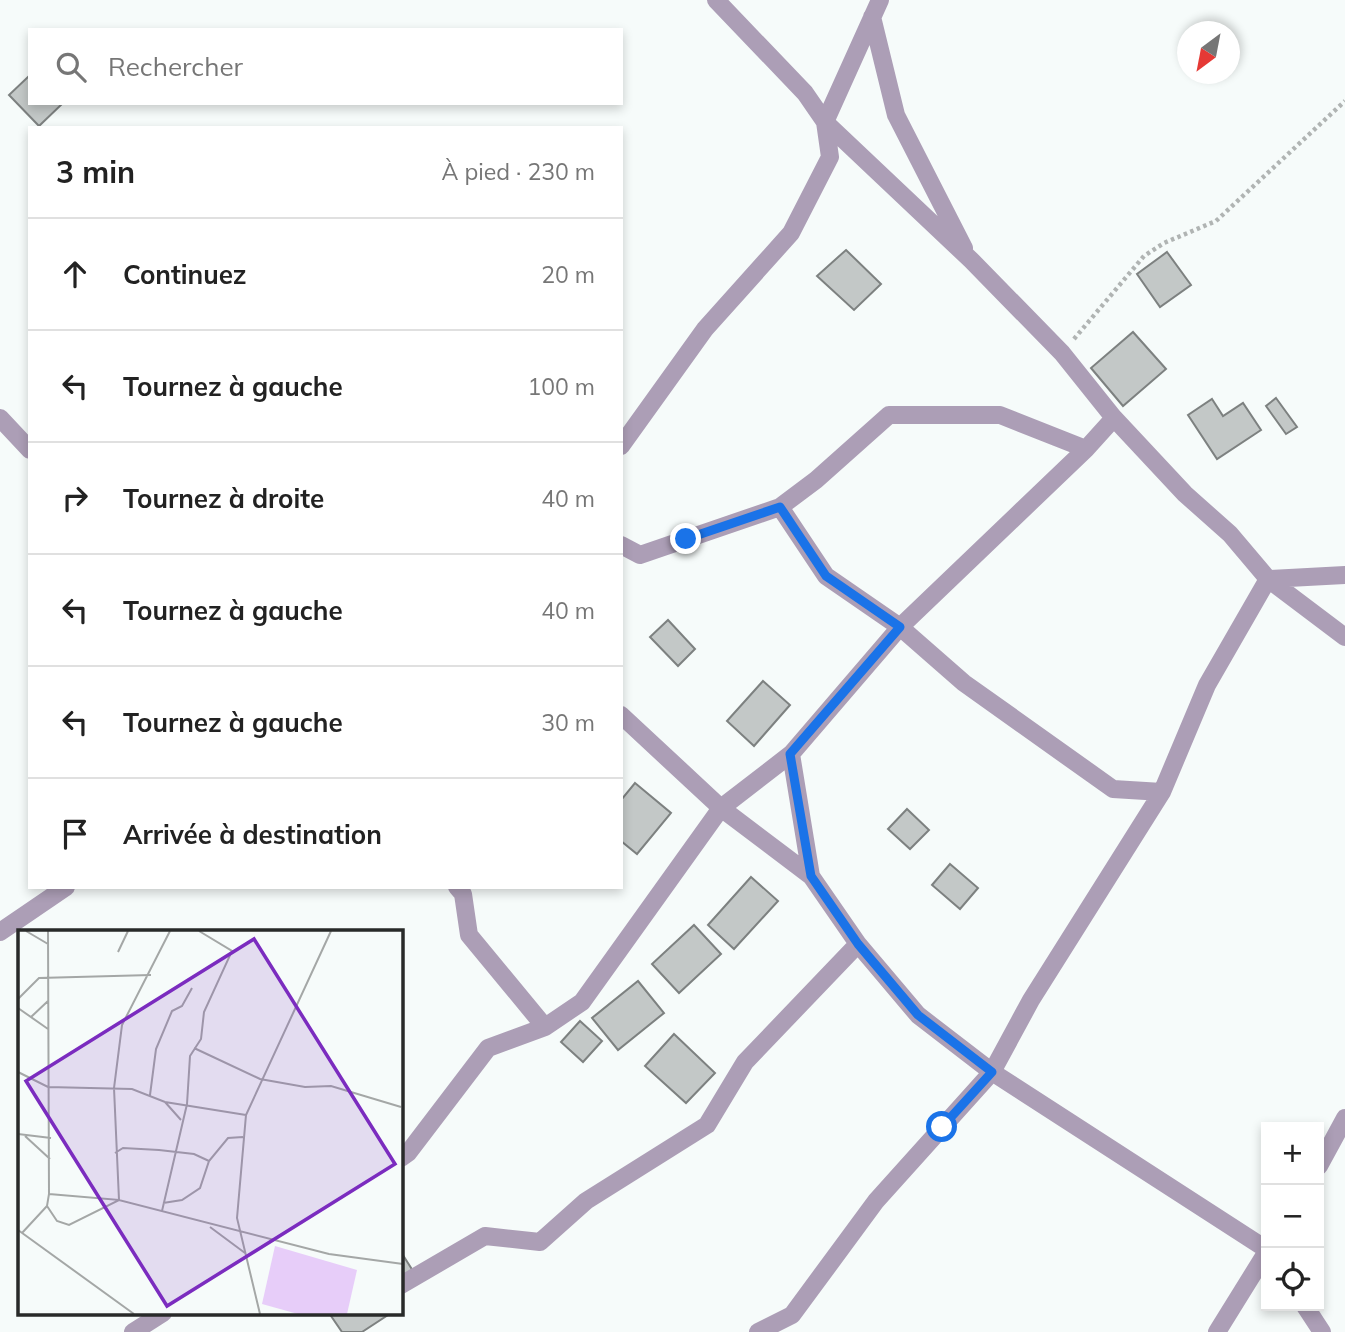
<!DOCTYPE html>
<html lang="fr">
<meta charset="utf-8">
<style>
body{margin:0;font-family:Mulish,sans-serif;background:#f2f2f2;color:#222}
.controls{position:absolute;right:21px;bottom:21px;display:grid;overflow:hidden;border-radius:0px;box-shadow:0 4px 10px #0003}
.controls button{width:63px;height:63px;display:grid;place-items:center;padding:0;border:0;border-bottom:2px solid #e0e0e0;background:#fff;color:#222;font:35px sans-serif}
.compass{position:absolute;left:1177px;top:21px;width:63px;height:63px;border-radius:50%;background:#fff;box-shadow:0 4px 10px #0003;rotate:212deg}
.stop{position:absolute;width:21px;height:21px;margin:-16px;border:5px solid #1a73e8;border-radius:50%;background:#fff}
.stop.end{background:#1a73e8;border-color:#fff;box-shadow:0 2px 7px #0008}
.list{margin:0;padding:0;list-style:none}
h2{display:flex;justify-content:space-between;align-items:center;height:91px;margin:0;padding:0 28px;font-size:30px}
h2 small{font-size:23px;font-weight:400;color:#767676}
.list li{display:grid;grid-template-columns:46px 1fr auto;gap:21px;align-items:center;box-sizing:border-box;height:112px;padding:0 28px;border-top:2px solid #e0e0e0}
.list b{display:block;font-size:26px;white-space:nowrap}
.list em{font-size:23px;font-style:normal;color:#767676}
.icon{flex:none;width:38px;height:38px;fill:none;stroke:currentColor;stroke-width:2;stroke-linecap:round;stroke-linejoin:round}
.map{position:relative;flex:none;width:1345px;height:1332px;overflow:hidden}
.search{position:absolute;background:#fff;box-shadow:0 4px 10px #0003;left:28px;top:28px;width:595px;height:77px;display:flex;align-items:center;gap:18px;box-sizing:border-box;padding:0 24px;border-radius:0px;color:#767676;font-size:26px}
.panel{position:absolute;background:#fff;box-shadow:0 4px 10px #0003;left:28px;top:126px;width:595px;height:763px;border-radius:0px}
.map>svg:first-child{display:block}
.building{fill:#c3c8c7;stroke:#7d8180;stroke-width:2}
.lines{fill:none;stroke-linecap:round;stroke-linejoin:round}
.path{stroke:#b0b4b3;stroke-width:4.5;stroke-dasharray:3.5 3.5;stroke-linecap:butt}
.street{stroke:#ac9eb6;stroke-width:18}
.route{stroke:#1a73e8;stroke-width:9}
.inset-road{fill:none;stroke:#a4a7a6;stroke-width:2}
.view{fill:#7b2cbf;fill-opacity:0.15;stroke:#7b2cbf;stroke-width:3.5}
.inset-edge{fill:none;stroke:#282a29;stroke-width:3.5}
</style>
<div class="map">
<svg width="1345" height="1332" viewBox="0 0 1345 1332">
<rect width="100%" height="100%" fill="#f6fbfa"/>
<path class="building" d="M30 75V103L62 104 39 126 9 95Z
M846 250 881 284 854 310 817 276Z
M1167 252 1191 285 1160 307 1137 274Z
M1133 332 1166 369 1123 406 1091 368Z
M1276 398 1297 427 1286 434 1266 406Z
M1212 399 1223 416 1243 403 1261 430 1217 459 1188 415Z
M668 620 695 649 678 666 650 637Z
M763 681 790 705 754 746 727 721Z
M635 783 671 813 637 854 621 841V800Z
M907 809 929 830 910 849 888 829Z
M950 864 978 888 960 909 932 885Z
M751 877 778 901 734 949 708 925Z
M694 925 721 954 679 993 652 964Z
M638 981 664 1013 618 1050 592 1018Z
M580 1021 602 1041 583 1062 561 1042Z
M674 1034 715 1073 686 1103 645 1066Z
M401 1252 413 1271 401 1279Z
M329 1313H391L362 1332H342Z"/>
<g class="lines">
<path class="path" d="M1074 339 1144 256 1164 243 1216 221 1345 101"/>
<path class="street" d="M716 0 805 93 825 122 971 260 1062 353 1114 418 1185 494 1230 534 1268 579 1345 575
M872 17 896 115 964 248
M0 418 30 450
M621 446 705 329 791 233 830 157 825 122 880 0
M780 507 826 576 900 627 964 683 1113 789 1162 792
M621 545 640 555 780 507 816 480 889 415H1000L1086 449
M621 715 721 808 811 876 858 944 918 1015 992 1072 1266 1249
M791 754 811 876
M457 887 463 894 469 935 545 1027
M0 932 66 887
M401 1158 408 1153 488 1048 545 1027 582 1002 721 808 791 754 900 627 1086 449 1114 418
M1319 1166 1345 1118
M401 1285 485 1236 540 1242 586 1201 707 1125 745 1062 858 944
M1305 1306 1322 1332
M133 1332 163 1313
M758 1332 792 1315 876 1201 992 1072 1031 1000 1162 792 1207 685 1268 579 1345 637
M1217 1332 1266 1253"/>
</g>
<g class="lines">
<path class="route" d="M686 539 780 507 826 576 900 627 790 754 811 876 858 944 918 1015 992 1072 942 1127"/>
</g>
<g transform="translate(18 930)">
<rect width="385" height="385" fill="#f6fbfa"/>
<path d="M257 316 339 340 329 384H280L244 374Z" fill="#e7cdf9"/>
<path class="inset-road" d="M8 1 30 14M100 22 110 1M0 69 21 48 133 45M0 78 30 99M13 87 30 71M176 118 242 149 287 157 313 156 383 177M0 142 30 157 114 159 147 172 228 185M132 165 138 119 154 81 164 76 174 58M147 172 163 190M0 204 33 208M7 206 32 229M97 223 105 218 141 220 176 224 191 231M31 264 101 270 96 158 104 95 152 1M145 273 164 270 182 258 191 231 210 208 225 207M29 276 39 291 51 295 101 270 311 324 385 334M144 281 169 174 172 126 183 109 186 82 214 21 181 1M192 297 227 323M0 300 116 384M4 303 29 276 31 264 30 1M242 384 219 288 228 185 313 1"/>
<path class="view" d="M236 9 377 234 149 376 8 151Z"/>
<rect width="385" height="385" class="inset-edge"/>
</g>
</svg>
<div class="controls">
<button>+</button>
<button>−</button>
<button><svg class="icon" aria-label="locate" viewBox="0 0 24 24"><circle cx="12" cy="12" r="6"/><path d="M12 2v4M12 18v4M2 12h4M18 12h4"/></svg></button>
</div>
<svg class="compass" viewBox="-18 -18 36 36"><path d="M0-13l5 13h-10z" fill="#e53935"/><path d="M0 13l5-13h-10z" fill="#767676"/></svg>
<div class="stop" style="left:942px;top:1127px"></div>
<div class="stop end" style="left:686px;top:539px"></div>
<div class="search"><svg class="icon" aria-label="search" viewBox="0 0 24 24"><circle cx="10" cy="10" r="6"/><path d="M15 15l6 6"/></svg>Rechercher</div>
<section class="panel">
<h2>3 min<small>À pied · 230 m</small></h2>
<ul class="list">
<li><svg class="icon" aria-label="ahead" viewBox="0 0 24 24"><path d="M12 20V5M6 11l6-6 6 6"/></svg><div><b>Continuez</b></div><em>20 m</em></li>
<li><svg class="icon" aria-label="left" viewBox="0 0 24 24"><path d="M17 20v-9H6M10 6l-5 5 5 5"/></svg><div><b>Tournez à gauche</b></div><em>100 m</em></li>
<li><svg class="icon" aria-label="right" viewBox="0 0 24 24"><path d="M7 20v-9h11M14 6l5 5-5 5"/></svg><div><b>Tournez à droite</b></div><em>40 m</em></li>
<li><svg class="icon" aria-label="left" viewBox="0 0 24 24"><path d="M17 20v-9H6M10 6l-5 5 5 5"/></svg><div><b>Tournez à gauche</b></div><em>40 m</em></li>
<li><svg class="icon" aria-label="left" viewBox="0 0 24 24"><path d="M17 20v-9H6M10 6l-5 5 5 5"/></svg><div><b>Tournez à gauche</b></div><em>30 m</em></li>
<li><svg class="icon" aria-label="arrive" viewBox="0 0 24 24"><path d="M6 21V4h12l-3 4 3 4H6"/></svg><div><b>Arrivée à destination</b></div></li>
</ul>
</section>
</div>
